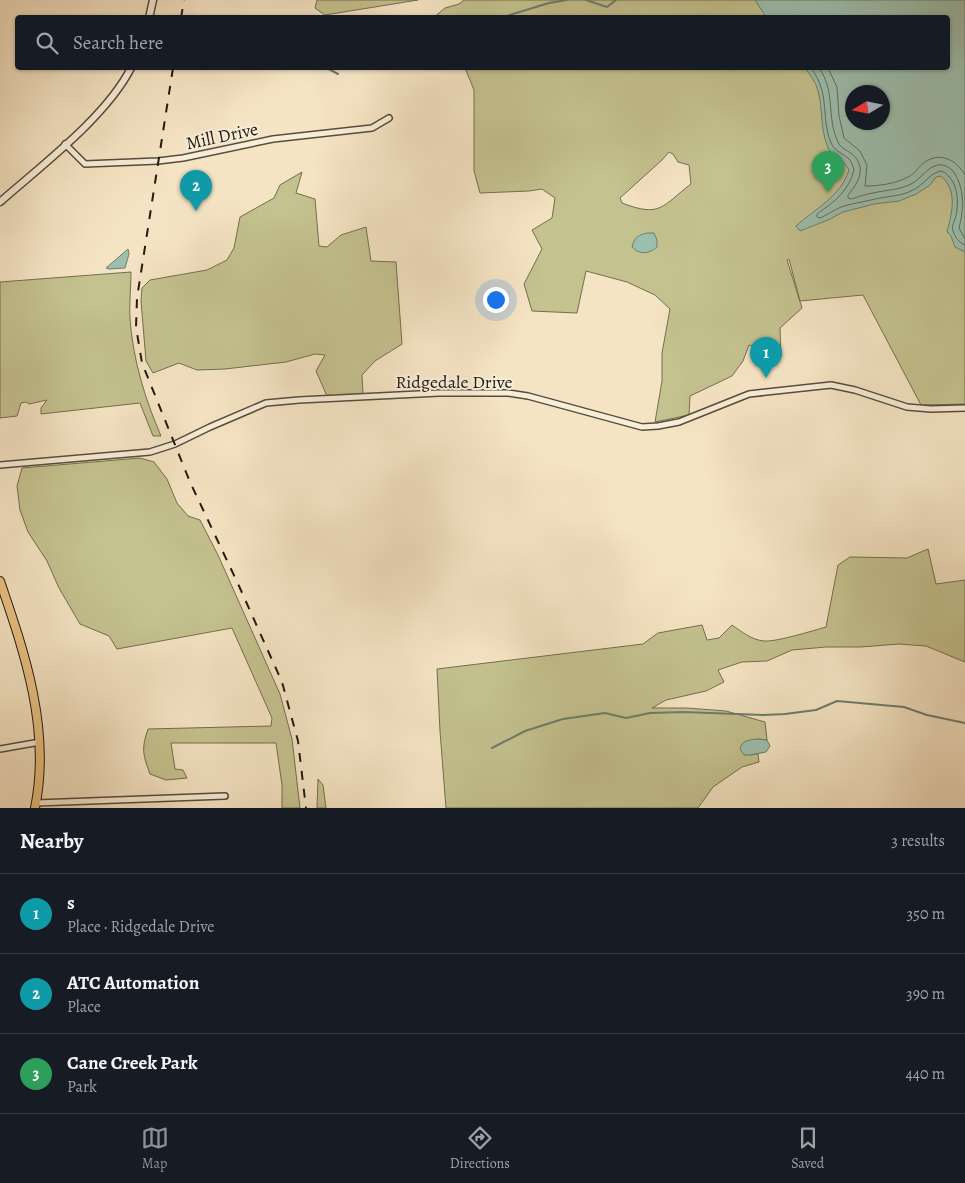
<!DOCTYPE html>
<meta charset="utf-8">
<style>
body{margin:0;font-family:Alegreya,serif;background:#242831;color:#f1f3f6}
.compass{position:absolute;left:845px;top:85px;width:45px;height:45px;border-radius:50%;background:#171b24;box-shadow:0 1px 4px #0004;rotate:260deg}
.you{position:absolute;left:495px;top:299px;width:18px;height:18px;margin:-12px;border:4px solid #fff;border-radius:50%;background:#1a73e8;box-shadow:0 0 0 8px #1a73e833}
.badge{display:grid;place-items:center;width:32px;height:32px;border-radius:50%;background:#8c9099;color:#fff;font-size:16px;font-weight:700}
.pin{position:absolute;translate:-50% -41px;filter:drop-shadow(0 1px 2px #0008)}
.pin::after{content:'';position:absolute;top:26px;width:18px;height:15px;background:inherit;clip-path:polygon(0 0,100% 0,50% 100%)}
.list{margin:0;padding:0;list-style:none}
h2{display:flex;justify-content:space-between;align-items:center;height:65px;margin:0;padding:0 20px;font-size:21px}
h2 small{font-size:16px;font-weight:400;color:#9ea1a6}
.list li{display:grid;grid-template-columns:32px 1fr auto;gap:15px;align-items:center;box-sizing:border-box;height:80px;padding:0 20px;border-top:1px solid #363941}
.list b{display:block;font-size:19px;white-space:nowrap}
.list p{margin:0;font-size:16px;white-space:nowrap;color:#9ea1a6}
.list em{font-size:16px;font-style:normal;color:#9ea1a6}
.icon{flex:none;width:28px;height:28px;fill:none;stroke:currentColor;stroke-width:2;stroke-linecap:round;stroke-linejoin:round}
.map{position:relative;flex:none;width:965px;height:808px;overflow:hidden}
.search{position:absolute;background:#171b24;box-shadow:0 1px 4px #0004;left:15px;right:15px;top:15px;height:55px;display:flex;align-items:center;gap:12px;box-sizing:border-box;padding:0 18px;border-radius:5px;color:#9ea1a6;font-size:19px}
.sheet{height:305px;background:#171b24}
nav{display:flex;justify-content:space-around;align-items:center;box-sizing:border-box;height:70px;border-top:1px solid #363941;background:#171b24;font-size:14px;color:#9ea1a6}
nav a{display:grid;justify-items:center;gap:2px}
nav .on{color:#8c9099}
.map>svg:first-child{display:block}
.green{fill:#c4c28f;stroke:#736e4f;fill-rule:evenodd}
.water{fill:#9dbfae;stroke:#6c7d6e;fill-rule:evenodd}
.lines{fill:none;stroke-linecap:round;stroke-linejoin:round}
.shore{stroke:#606c5e;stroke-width:1}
.stream{stroke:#6c7d6e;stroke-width:2}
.minor-casing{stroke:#574c3c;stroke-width:8}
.tertiary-casing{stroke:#574c3c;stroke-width:9}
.primary-casing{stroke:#22190f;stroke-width:10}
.minor{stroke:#f8edd9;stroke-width:5}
.tertiary{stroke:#f8edd9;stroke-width:6}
.primary{stroke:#eac282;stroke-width:8}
.rail{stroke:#22190f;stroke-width:2;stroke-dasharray:9 9;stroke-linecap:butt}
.labels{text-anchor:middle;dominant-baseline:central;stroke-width:4;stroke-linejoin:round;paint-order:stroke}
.street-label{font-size:18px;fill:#22190f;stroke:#f8edd9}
</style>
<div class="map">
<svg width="965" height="808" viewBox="0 0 965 808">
<rect width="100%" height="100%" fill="#f5e4c4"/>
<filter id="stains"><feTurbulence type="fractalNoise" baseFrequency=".004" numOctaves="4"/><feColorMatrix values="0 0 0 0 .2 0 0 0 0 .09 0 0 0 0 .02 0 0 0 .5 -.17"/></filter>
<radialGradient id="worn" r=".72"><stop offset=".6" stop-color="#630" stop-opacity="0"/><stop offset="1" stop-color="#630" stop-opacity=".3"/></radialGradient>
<path class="green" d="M317 0H418L325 15 315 8Z
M464 0H965V404L921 405 863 295 800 301 789 259 787 260 802 308 780 328 781 357 771 359 760 350 749 345 743 361 732 376 690 396 689 415 655 422 662 381V353L670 309 655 295 627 282 586 271 577 313 532 311 524 284 542 249 532 230 552 218 555 198 542 189 529 191 480 193 474 171V90L465 68H948V18H433L445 8 459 4ZM852 92H882V122H852ZM669 152 673 154 678 162 689 165 691 184C662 206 661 218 622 203L620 198 662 160Z
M302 172 296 193 315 199 319 246 327 247 341 235 366 227 371 261 396 262 402 344 375 361 362 375 363 394 327 396 316 371 325 355 315 354 286 362 225 369 197 370 179 363 153 373 146 361 141 301 142 288 150 280 207 270 227 260 234 248 240 217 274 198 280 185Z
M131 272C131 288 129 304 130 319 133 360 145 399 161 436H153L140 403 41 414V408L47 400 29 404 26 402 21 403 17 416 0 418V282Z
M140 458 154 462 167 479 177 503 188 516 200 520 218 555 280 694 292 739 300 808H282V785L276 743H171L175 769 183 770 187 778 166 780 150 774C143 755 141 749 148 729L271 726 272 718 232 628 117 649 109 636 80 624 59 588 47 561 28 532 20 510 17 486 22 468Z
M928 549 936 584 965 580V662L926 646 899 644 861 647H826L792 650 767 661 742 662 718 670 724 682 706 691 666 700 652 708H686L726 711 765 722 767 740 757 739 750 755 758 754 759 762 742 767 713 787 698 808H446L440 731 437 669 643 644 658 633 702 625 707 640 719 638 732 625C742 632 752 640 764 641 776 642 812 631 826 627L838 565 850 557 907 558Z
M318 779 323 785 326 808H317Z"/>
<path class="water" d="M755 0H965V252L955 247 951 236 947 232C952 212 958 191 941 176L936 177 930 185 916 194 899 201 874 204 843 212 828 220 800 231 796 226C815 209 841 196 849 170 843 158 831 158 827 145 820 127 823 109 818 91 816 82 810 75 805 68H948V18L766 17ZM882 92V122H852V92Z
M648 233H654L657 240V247C649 254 639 255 632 247 634 238 639 234 648 233Z
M128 249 129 254 125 268 109 269 106 268Z
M757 739 767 740 770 746 766 752 750 755H744L740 749C742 740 749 740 757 739Z"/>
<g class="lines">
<path class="shore" d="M811 68C831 95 820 115 831 143 835 152 843 153 849 159 851 161 853 166 854 170 849 191 834 202 817 214V217L820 218C827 215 834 210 841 207 850 204 862 202 871 200 886 196 900 197 913 190 924 185 930 172 942 171 958 180 959 199 956 216 955 220 951 227 953 231 955 237 959 243 965 245
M819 68C836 91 826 117 838 142 843 153 856 150 860 167 862 177 854 188 848 195V198L851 199C858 197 866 194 873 193 886 190 899 190 911 184 921 179 927 167 938 165 944 164 948 167 952 170 965 186 964 209 959 228L965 239
M828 68 837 87 839 116 844 138 860 151 867 165 865 186C878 186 895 184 908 177 915 174 919 166 925 162 941 151 957 161 965 175"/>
<path class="stream" d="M586 0 607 7 616 0
M500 18 549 3 567 0
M327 68 338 74
M492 748 525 731 563 719 605 713 626 718 650 713 683 712 763 715 785 714 816 710 837 701 904 707 927 715 965 723"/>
<g class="minor-casing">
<path id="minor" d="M65 144 85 164 158 161 183 158 273 139 372 128 389 118
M0 465 150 452 175 444 210 427 266 403 299 400 439 393H508L528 396 642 427 658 426 679 422 749 394 831 385 855 390 907 407 931 409 965 408
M0 749 40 742
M36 803 225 796"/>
</g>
<g class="tertiary-casing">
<path id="tertiary" d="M149 18 153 0
M0 202C42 165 106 117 131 68"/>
</g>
<g class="primary-casing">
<path id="primary" d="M0 581C25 654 51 730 35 808"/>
</g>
<use href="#minor" class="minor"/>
<use href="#tertiary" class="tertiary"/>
<use href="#primary" class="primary"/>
<path class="rail" d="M181 18 184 0
M173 68 137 298 136 327 142 363 190 482 239 586 282 682 298 741 306 808"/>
</g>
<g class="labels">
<g class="street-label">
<text transform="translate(222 136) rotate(-12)">Mill Drive</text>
<text x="454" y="382">Ridgedale Drive</text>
</g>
</g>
<rect width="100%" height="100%" filter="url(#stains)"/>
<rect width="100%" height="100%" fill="url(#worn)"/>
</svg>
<svg class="compass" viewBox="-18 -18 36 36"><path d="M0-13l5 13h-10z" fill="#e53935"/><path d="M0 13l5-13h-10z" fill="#9ea1a6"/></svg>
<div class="you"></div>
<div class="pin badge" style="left:766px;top:378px;background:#0f9aa8">1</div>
<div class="pin badge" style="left:196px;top:211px;background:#0f9aa8">2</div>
<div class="pin badge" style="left:828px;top:192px;background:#2e9e5b">3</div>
<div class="search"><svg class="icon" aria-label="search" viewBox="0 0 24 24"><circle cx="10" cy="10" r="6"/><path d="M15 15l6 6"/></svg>Search here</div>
</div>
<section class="sheet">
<h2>Nearby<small>3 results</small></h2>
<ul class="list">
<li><span class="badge" style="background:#0f9aa8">1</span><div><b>s</b><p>Place · Ridgedale Drive</p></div><em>350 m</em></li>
<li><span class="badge" style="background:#0f9aa8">2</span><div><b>ATC Automation</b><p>Place</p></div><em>390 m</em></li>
<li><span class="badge" style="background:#2e9e5b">3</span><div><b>Cane Creek Park</b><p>Park</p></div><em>440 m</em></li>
</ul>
</section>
<nav>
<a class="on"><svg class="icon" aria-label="map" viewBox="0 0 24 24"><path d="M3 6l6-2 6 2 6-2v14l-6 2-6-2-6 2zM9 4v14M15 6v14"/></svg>Map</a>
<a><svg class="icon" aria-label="directions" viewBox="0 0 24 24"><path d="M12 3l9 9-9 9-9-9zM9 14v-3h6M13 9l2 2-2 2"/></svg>Directions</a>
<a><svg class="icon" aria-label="saved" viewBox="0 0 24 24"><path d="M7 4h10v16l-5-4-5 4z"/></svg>Saved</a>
</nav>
